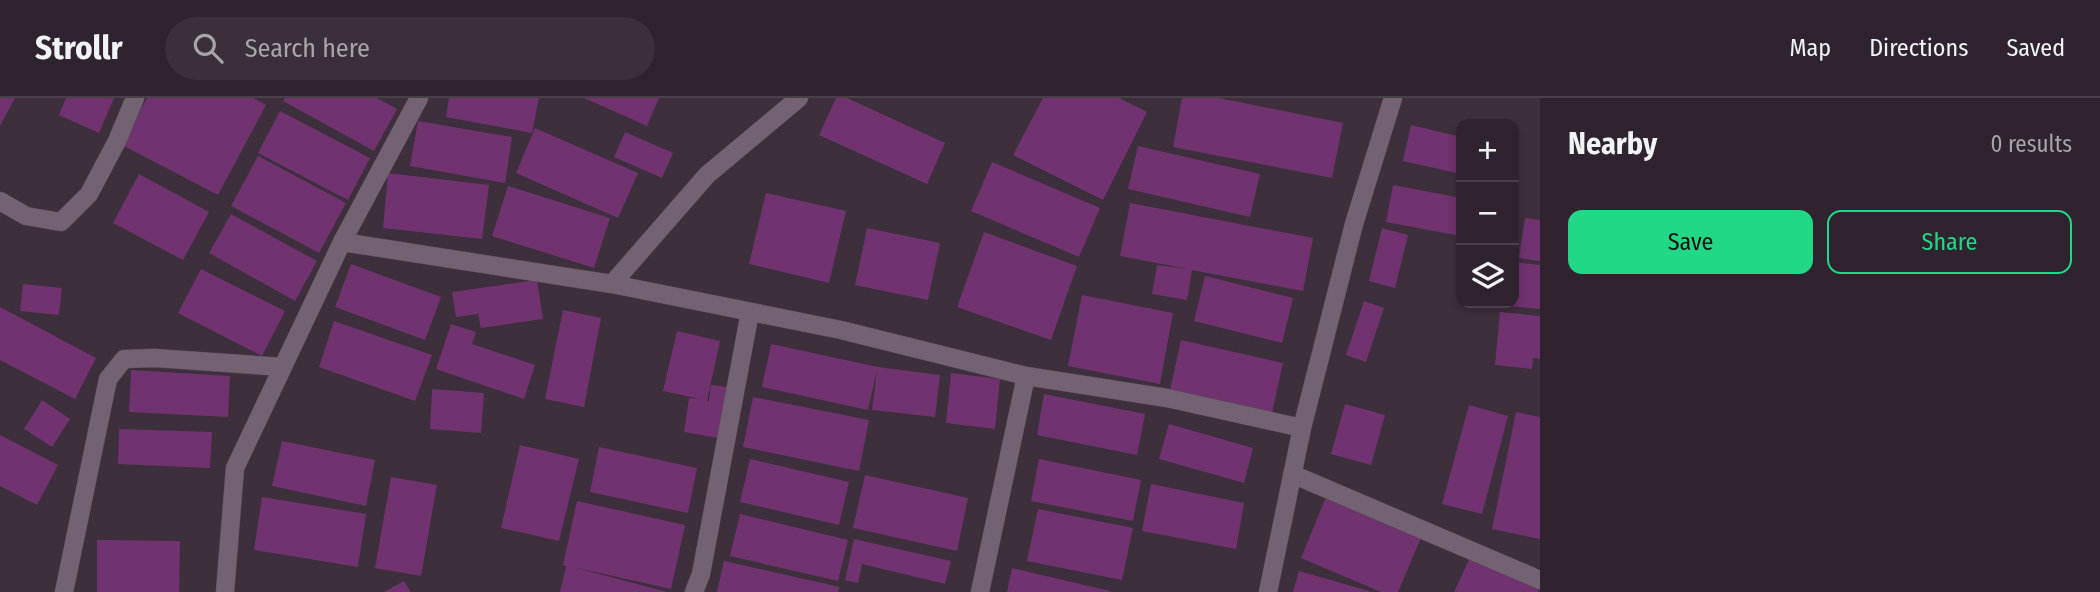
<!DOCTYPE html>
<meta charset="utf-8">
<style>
body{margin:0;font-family:"Fira Sans Condensed",sans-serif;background:#3a2f3a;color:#f1f3f6}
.controls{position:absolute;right:21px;top:21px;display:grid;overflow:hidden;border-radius:14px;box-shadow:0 4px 10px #0003}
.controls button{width:63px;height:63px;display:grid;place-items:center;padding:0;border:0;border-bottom:2px solid #49404a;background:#2e232e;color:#f1f3f6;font:35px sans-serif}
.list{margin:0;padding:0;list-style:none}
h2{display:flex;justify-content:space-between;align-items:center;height:91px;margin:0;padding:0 28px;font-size:30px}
h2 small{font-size:23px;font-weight:400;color:#a7a4aa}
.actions{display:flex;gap:14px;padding:21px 28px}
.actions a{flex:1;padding:16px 0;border:2px solid #21d887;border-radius:14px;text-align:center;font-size:24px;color:#21d887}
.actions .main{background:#21d887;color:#111}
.icon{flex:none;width:38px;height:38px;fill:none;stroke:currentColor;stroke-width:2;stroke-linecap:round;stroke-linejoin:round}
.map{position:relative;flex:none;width:1540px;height:494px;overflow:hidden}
header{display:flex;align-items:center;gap:42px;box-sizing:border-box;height:98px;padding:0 35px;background:#2e232e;border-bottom:2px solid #49404a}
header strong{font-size:33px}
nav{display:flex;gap:38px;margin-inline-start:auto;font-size:24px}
.search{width:490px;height:63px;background:#3a2f3a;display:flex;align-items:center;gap:18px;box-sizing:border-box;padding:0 24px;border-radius:38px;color:#a7a4aa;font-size:26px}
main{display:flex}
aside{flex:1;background:#2e232e}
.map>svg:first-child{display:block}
.building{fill:#703370}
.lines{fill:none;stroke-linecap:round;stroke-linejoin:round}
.minor-casing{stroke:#5a4e5a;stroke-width:19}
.minor{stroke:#736272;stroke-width:18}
</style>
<header>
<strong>Strollr</strong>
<div class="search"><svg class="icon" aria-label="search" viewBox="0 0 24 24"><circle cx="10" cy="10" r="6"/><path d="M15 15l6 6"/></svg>Search here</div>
<nav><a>Map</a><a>Directions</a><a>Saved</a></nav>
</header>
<main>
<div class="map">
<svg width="1540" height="494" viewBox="0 0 1540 494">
<rect width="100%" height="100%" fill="#3e2f3d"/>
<path class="building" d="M0 0H15L0 28Z
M66 0H114L99 35 59 17Z
M147 0H253L266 7 218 97 122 47Z
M285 0H377L397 11 374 53 283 3Z
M449 0H539L532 35 446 19Z
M584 0H659L647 28Z
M836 0H847L945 45 927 86 819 37Z
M1043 0H1119L1147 14 1103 102 1013 57Z
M1182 0H1219L1343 25 1332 80 1173 49Z
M280 13 370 60 348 102 258 55Z
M418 23 512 39 505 85 410 68Z
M1411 27 1461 39V76L1403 63Z
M535 30 638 75 618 120 516 75Z
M625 34 673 55 662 80 614 59Z
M1138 48 1260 76 1250 119 1128 91Z
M258 58 346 105 319 155 231 108Z
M992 64 1100 110 1079 159 971 113Z
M388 75 489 87 482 141 383 130Z
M139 76 209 114 183 162 113 125Z
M1393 87 1461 100V138L1386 124Z
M508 88 610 120 594 170 492 138Z
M766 95 846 113 829 185 749 166Z
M1130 105 1313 140 1303 193 1192 172 1187 202 1152 196 1157 167 1188 171 1120 158Z
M231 116 317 163 295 203 209 155Z
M1525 120 1540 122V163L1519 160Z
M867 130 940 145 928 202 855 187Z
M1382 130 1408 137 1395 190 1369 183Z
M984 134 1077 168 1051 242 957 209Z
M1514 164 1540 167V211L1509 208V205H1514Z
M351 166 441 199 425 242 335 209Z
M201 171 285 213 262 258 178 215Z
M1205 178 1293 200 1282 245 1194 223Z
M537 182 543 221 481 230 478 216 456 219 452 194Z
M23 186 62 190 59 217 20 213Z
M1082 197 1173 215 1160 286 1068 268Z
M1364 203 1384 210 1366 264 1346 257Z
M0 209 96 260 75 301 0 262Z
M563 212 601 220 584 309 545 301Z
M1500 214 1540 218V261L1533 260 1532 271 1495 267Z
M334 223 432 257 415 303 319 269Z
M451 226 476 234 472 246 535 267 524 301 436 271Z
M677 233 720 243 707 303H709L711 287 727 289 719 340 684 334 689 300 700 301 663 293Z
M1181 242 1283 265 1272 315 1170 292Z
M771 246 878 269 940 277 935 319 872 312 877 272 868 312 762 289Z
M131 272 230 278 228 319 129 314Z
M951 275 1000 281 995 331 946 325Z
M432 291 484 295 481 335 430 331Z
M1044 296 1145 316 1137 357 1037 337Z
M753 299 869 322 859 373 743 349Z
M42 302 70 321 52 349 24 331Z
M1345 306 1385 317 1371 367 1331 356Z
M1469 307 1508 318 1482 416 1442 406Z
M1516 314 1540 319V441L1492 431Z
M1169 326 1253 350 1244 385 1159 361Z
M119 331 212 334 210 370 118 366Z
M0 337 58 367 37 407 0 388Z
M282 343 375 362 366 408 272 388Z
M520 347 579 361 559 443 501 430Z
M599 349 697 370 688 415 590 394Z
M750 361 849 384 839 427 740 404Z
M1039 361 1141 382 1133 423 1031 403Z
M865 377 968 400 957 453 853 430Z
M391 379 437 387 421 478 375 470Z
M1151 386 1244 405 1236 451 1142 433Z
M1328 394 1423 435 1398 494H1381L1301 460Z
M262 399 366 416 358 469 254 452Z
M577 403 685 427 671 491 573 469 667 494H560L566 468 563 467Z
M1038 411 1133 430 1122 482 1027 463Z
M740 416 848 442 838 483 730 458Z
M854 441 951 463 945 486 862 466 858 485 845 482Z
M97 442 180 443 179 494H97Z
M1472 455 1540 490 1538 494H1454Z
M724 463 840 489 838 494H717Z
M1012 470 1110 493V494H1007Z
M1299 473 1369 493V494H1293Z
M404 483 411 494H384Z"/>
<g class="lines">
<g class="minor-casing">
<path id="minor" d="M0 103 26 118 61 124 89 96 117 43 135 0
M342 144 612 186 841 232 1026 278 1167 300 1302 330
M612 186 707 77 799 0
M1292 376 1540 482
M64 494 108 281 124 261 155 260 283 269
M225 494 235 370 342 144 419 0
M694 494 701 476 750 214
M980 494 1026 278
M1268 494 1302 330 1354 126 1393 0"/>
</g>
<use href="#minor" class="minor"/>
</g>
</svg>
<div class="controls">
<button>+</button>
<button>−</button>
<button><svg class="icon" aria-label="layers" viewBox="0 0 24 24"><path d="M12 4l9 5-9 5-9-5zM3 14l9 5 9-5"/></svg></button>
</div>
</div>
<aside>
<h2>Nearby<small>0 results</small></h2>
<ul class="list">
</ul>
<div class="actions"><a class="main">Save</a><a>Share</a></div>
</aside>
</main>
